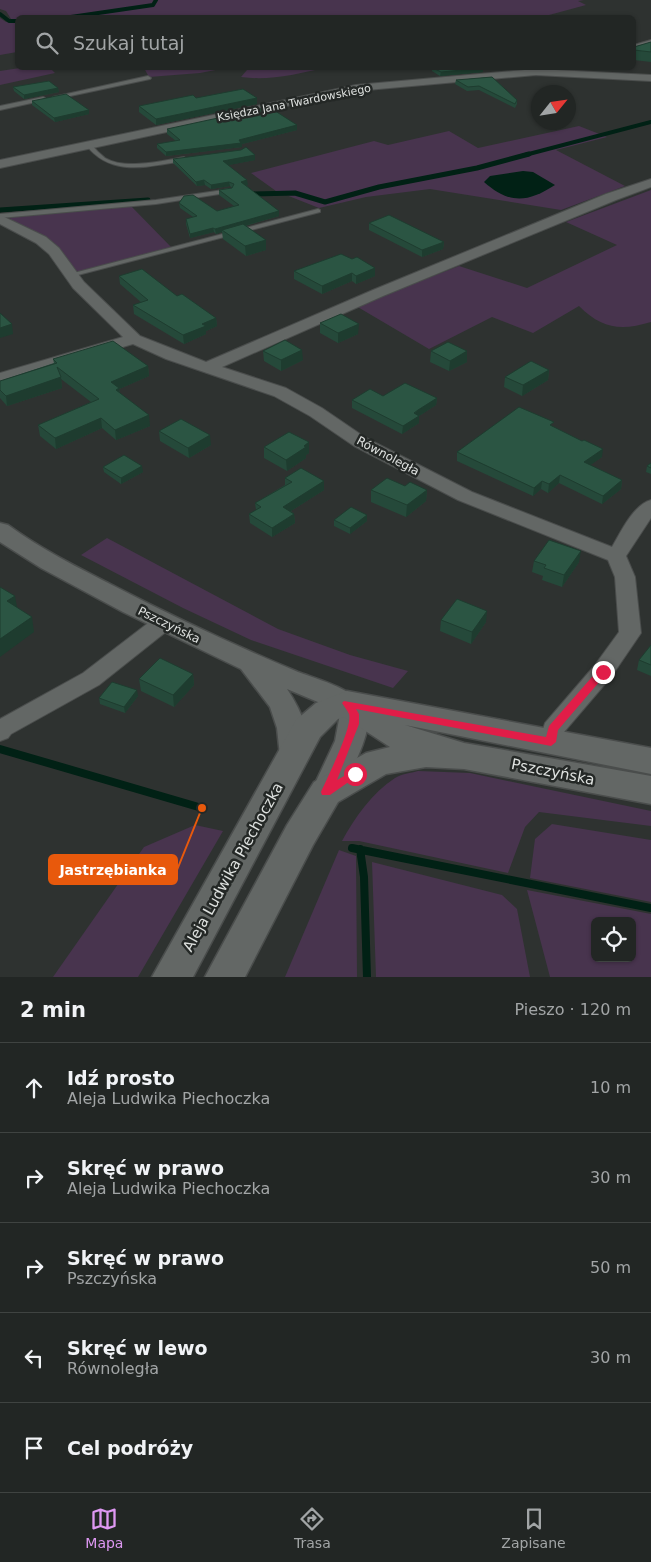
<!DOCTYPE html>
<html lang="pl">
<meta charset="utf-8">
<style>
body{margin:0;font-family:"DejaVu Sans",sans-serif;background:#2e3231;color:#f1f3f6}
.controls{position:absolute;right:15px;bottom:15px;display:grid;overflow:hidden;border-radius:8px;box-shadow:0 1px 4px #0004}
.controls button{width:45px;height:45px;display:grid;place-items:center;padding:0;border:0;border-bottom:1px solid #3f4341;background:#222624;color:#f1f3f6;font:25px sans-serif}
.compass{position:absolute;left:531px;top:85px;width:45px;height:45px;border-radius:50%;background:#222624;box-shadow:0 1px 4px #0004;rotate:60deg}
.stop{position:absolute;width:15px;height:15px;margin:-11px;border:4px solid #e11d48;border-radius:50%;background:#fff}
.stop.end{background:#e11d48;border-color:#fff;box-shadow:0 1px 5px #0008}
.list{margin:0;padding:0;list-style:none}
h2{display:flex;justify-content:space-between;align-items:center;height:65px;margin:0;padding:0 20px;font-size:21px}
h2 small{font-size:16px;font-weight:400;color:#a2a5a6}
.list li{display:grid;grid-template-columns:32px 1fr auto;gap:15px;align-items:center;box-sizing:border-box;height:90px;padding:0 20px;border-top:1px solid #3f4341}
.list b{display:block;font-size:19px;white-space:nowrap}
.list p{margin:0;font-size:16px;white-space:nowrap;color:#a2a5a6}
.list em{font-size:16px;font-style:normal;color:#a2a5a6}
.icon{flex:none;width:28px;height:28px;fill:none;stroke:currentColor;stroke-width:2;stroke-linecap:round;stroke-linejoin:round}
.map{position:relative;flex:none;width:651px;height:977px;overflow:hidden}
.search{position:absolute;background:#222624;box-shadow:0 1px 4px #0004;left:15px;right:15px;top:15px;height:55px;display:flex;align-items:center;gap:12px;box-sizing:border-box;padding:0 18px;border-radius:8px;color:#a2a5a6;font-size:19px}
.sheet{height:515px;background:#222624}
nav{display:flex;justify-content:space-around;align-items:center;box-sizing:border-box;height:70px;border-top:1px solid #3f4341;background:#222624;font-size:14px;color:#a2a5a6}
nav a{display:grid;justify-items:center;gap:2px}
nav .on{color:#de98f2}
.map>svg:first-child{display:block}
.green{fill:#48344e;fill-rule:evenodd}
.water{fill:#012115}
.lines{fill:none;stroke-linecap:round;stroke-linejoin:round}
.stream-far2{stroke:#012115;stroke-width:4}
.stream-far1{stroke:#012115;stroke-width:5}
.stream{stroke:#012115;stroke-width:8}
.service-casing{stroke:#4a4d4c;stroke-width:2}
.minor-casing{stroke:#4a4d4c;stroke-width:2}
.tertiary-casing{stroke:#4a4d4c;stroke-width:3}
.secondary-casing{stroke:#4a4d4c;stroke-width:3}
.service{fill:#636765;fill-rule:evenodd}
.minor{fill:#636765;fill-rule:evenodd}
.tertiary{fill:#636765;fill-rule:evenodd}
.secondary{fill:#636765;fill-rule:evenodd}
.wall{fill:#25493a}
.shaded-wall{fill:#1e3c2f}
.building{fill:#2b5543;stroke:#1e3c2f}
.route{fill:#e11d48}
.labels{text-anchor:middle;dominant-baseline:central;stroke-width:5;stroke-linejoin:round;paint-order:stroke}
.far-street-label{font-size:11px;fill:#dee1df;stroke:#242826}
.street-label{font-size:12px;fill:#dee1df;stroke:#242826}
.near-street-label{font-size:15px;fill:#dee1df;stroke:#242826}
.leader{fill:none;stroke:#e8590c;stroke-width:2}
.callout-dot{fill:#e8590c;stroke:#242826;stroke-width:2}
.callout{fill:#e8590c;stroke:#e8590c;stroke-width:2}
.callout-label{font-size:14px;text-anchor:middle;font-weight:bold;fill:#fff}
</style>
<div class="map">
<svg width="651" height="977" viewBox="0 0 651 977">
<rect width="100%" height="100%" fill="#2e3230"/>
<path class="green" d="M0 0H584L578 1 586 5 538 18H18L17 52 0 55V18L6 22H13L6 11 0 9Z
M20 68H50L55 73 0 85V71Z
M144 68H226L200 73 149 77Z
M242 68H325C296 74 270 81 241 77L247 70Z
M579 126 607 137 556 150 625 186 561 210 430 189 366 197 319 208 276 191 251 173 374 141 388 145 449 131 478 148Z
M651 190V322C621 331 602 329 579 306L533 333 492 317 429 349 356 306 459 266 527 288 617 245 566 222Z
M131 206 171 247 78 273 53 242 8 220 13 216Z
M107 538 278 629 350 655 408 671 393 688 251 640 183 608 81 555Z
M418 771 470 773 651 811V826L539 812 525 827 508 873 359 841H342C355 817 372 793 395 778 401 774 411 773 418 771Z
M552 824 651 840V902L530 878 535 839Z
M195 825 223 831 138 977H53L144 847Z
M339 850 356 856 357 977H285Z
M372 862 502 895 517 909 530 977H376Z
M527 890 651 914V977H550ZM595 921H632V958H595Z"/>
<path class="water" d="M523 171 533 172 555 185C527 203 509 204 484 182L490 176Z"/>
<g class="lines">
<path class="stream-far2" d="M0 14 9 21H18
M64 18 153 5 156 0
M525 155 651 122"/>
<path class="stream-far1" d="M249 194 295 193 325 202 379 187 477 168 529 154
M0 210 148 200"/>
<path class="stream" d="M0 749 202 808
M352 848 651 908
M360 849 364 877 367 977"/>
<g class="service-casing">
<path id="service" d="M651 40V43L634 47V45Z
M549 68H555L536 74 533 72Z
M148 76 151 78 150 79 56 99 53 97Z
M43 97 45 98V100L0 110V106Z
M87 144H91C95 149 100 154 105 158 125 170 162 161 184 157L187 159 184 161C148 166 112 178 86 145Z
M230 189 232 190V192L156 204 0 218V214L156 200Z
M318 209 320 210V212L74 276 72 277 69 275 70 274Z"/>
</g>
<g class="minor-casing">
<path id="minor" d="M536 69 651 75V81L536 75 356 91 0 168V160L356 85Z
M651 179V187L616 200 383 296 222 367 286 388 322 408 366 438 472 492 612 547C621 532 633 505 651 500V518L626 556 635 577 641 633 611 677 564 732 559 748 551 751 543 748 539 742 545 723 595 665 619 632 615 577 608 560 458 500 354 446 310 416 274 396 166 359 133 344 0 383V373L123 337 73 288 49 254 36 243 0 224V215L46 237 59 248 84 282 140 336 206 362 373 290 606 194Z
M164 615 172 617 175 622 172 627 99 685 11 734 8 738 0 741V719L83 673 156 617Z"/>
</g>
<g class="tertiary-casing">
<path id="tertiary" d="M0 523 8 525C42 550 79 568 116 587 176 618 236 646 298 672 319 680 359 690 367 712 374 732 346 782 336 800L326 804 316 800 311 792 335 741 340 714 337 710 287 689C300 708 316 741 304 764L294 767 284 764 280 756 277 728 270 707 241 669 123 612 41 568 0 542Z"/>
</g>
<g class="secondary-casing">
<path id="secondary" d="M347 691 651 748V774L405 725 464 743 651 776V804L464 769 426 767 386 774 338 802 313 845 245 977H205L287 825 314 782 366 753 390 747 344 717 338 719 320 737 193 977H152L296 720 316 703Z"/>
</g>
<use href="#service" class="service"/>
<use href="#minor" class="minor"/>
<use href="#tertiary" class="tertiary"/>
<use href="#secondary" class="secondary"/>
</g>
<path class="wall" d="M651 42V62L634 60V47Z
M432 68H483V72L440 76 432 71Z
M492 77 517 100V104L515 108 479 90 467 91 455 84 456 80Z
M13 87 58 88 59 92 24 99 14 91Z
M257 98V104L156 125 139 112V106Z
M32 101 89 114 55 122 32 105Z
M167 129 297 130 242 144V147L166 156 157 148V144L176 141 167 134Z
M173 159 255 160 228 165 248 185H246L279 216 245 226 266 240V250L246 256 223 239 222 232 216 234 214 232 190 238 186 224V219L193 217 180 208 179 203 217 211 234 206 219 195V190L232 188 230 186 211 189 205 185 197 186 173 163Z
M369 223 444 242 443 249 422 257 369 230Z
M341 254 375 276 356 284 352 281 322 294 294 279V271Z
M119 276 177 296 216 318 217 326 206 331V334L184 344 134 314 133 305 142 303 120 284Z
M320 323 358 334 338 343 320 333Z
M263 351 303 360 281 371 264 361Z
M431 351H467V362L449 371 430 362Z
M53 359 148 366 149 376 119 389 120 393 150 426 116 440 102 428 56 449 40 436 38 425 91 402 61 379 62 388 7 406 0 398V381L54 363Z
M549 370 548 380 522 396 504 387 505 377Z
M383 396 437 398 436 405 419 416V423L402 434 352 408V400Z
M553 427 602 457 590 465 622 480 621 489 602 504 559 483 548 493 541 489 533 496 457 461V452Z
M159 431 211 445 189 458 160 441Z
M264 447 309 453 306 455V458L287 471 264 458Z
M651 463V474L646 472 647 466Z
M103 467 143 472 121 484 104 472Z
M285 478 324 490 291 511 294 514 295 523 272 537 250 523 249 514 256 510 255 503 285 485Z
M405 486 427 490 426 501 406 517 371 502V490Z
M367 515V521L350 534 334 526V520Z
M534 561 579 562 562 587 542 580 543 576 532 572Z
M441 620 486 622 471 644 440 631Z
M651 645V676L637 670 639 660Z
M193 674 194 685 174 707 141 691 139 679Z
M138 696 125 713 100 704 99 698Z"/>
<path class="shaded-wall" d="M483 68V72L440 76 441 72Z
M58 88 59 92 24 99V95Z
M257 98V104L156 125V119Z
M89 110V114L55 122 54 118Z
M297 125V130L242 144V147L166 156V152L239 140Z
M255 155V160L224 166 223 161Z
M204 180 205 185 197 186 196 182Z
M247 180 248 185 241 186V182Z
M229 182 230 186 211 189V185Z
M279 211V216L225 231 222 230V232L216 234 215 229Z
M213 228 214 232 190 238V234Z
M266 240V250L246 256 245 246Z
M444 242 443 249 422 257V250Z
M375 268V276L356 284V276Z
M352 273V281L322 294V286Z
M216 318 217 326 206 331V334L184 344 183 335 202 324Z
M12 324 13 334 0 338V328Z
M359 324 358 334 338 343V333Z
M302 350 303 360 281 371V360Z
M467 351V362L449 371 450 361Z
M148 366 149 376 119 389 121 399 111 382Z
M549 370 548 380 522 396 523 385Z
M61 377 62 388 7 406 6 396Z
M437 398 436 405 419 416V423L402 434 403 426 418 410Z
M149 415 150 426 116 440 115 430Z
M101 418 102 428 56 449 55 438Z
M210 435 211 445 189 458 188 448Z
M309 442V453L306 455V458L287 471 286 460Z
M603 449 602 457 582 471 584 462Z
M142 466 143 472 121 484V478Z
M560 475 559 483 548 493 549 484Z
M622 480 621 489 602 504 603 496Z
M324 481V490L283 516V507Z
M542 481 541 489 533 496 534 488Z
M427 490 426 501 406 517 407 505Z
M294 514 295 523 272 537V528Z
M367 515V521L350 534V528Z
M581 551 579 562 562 587 564 575Z
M15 596 18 612 7 601Z
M487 611 486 622 471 644 472 632Z
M32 617 34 632 0 657V639Z
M193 674 194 685 174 707 173 695Z
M137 690 138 696 125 713 124 707Z"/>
<path class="building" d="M651 42V52L634 50V47Z
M433 68H483L441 72Z
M492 77 517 100 515 104 479 86 468 87 456 80Z
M49 81 58 88 24 95 13 87Z
M243 89 257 98 156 119 139 106 193 95 196 98Z
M66 94 89 110 54 118 32 101Z
M269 107 297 125 239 140 241 143 166 152 157 144 180 140 167 129Z
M246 147 255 155 223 161 247 180 241 182 279 211 215 229 213 228 190 234 186 219 197 216 179 203 184 196 193 195 217 211 239 205 219 190 232 188 234 184 229 182 211 185 204 180 196 182 173 159 241 150Z
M389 215 444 242 422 250 369 223Z
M243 224 266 240 245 246 222 230Z
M341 254 352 259 357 257 375 268 356 276 352 273 322 286 294 271Z
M142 269 177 296 182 294 216 318 202 324 206 326 183 335 133 305 148 300 119 276Z
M0 313 12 324 0 328Z
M341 314 359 324 338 333 320 323Z
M285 340 302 350 281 360 263 351Z
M113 341 148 366 111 382 119 388 116 390 149 415 115 430 101 418 55 438 38 425 99 399 57 367 61 377 6 396 0 390V381L57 363 53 359Z
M448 342 467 351 450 361 431 351Z
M531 361 549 370 523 385 505 377Z
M405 383 437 398 418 410 414 413 419 416 403 426 352 400 370 389 383 396Z
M519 407 554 422 550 425 582 441 584 440 603 449 584 462 622 480 603 496 560 475 549 484 542 481 534 488 457 452Z
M181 419 210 435 188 448 159 431Z
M289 432 309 442 304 446 306 447 286 460 264 447Z
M124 455 142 466 121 478 103 467Z
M651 463V468L647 466Z
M301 468 324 481 283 507 294 514 272 528 249 514 261 507 255 503 292 482 285 478Z
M387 478 405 486 410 482 427 490 407 505 371 490Z
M351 507 367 515 350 528 334 520Z
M549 540 581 551 564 575 544 568 546 565 534 561Z
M0 587 15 596 7 601 32 617 0 639Z
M457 599 487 611 472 632 441 620Z
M651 645V665L639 660Z
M160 658 193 674 173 695 139 679Z
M112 682 137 690 124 707 99 698Z"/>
<path class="route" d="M603 668 606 669V674L558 730 556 742 551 746 356 709 359 714V724L337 780 355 770 360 774 330 795H322L321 792C327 778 353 727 349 714 347 710 344 706 342 703L344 701 546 737 549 726 599 669Z"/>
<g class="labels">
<g class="far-street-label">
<text transform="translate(294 103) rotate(-11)">Księdza Jana Twardowskiego</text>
</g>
<g class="street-label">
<text transform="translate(388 456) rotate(28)">Równoległa</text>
<text transform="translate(169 625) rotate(26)">Pszczyńska</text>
</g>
<g class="near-street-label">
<text transform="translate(553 772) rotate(11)">Pszczyńska</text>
<text transform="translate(233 867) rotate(-61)">Aleja Ludwika Piechoczka</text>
</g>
</g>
<path class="leader" d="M202 808L177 870"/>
<circle class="callout-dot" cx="202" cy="808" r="5"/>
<rect class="callout" x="49" y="855" width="128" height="29" rx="5"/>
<g class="callout-label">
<text x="113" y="875">Jastrzębianka</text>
</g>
</svg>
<div class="controls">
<button><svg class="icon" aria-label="locate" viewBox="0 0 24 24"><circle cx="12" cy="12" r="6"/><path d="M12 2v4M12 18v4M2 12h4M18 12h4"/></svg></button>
</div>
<svg class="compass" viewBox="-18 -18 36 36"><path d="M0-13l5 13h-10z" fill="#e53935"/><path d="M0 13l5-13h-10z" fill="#a2a5a6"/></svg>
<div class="stop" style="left:355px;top:774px"></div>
<div class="stop end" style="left:603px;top:672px"></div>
<div class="search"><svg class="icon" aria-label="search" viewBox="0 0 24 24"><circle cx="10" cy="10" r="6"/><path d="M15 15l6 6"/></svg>Szukaj tutaj</div>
</div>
<section class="sheet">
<h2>2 min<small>Pieszo · 120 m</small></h2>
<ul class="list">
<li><svg class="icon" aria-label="ahead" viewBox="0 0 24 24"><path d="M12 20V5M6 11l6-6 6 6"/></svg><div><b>Idź prosto</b><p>Aleja Ludwika Piechoczka</p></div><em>10 m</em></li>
<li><svg class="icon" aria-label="right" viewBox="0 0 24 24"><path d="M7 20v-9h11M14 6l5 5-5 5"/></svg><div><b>Skręć w prawo</b><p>Aleja Ludwika Piechoczka</p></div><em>30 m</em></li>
<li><svg class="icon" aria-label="right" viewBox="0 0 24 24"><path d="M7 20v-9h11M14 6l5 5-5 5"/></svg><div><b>Skręć w prawo</b><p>Pszczyńska</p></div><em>50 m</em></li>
<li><svg class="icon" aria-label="left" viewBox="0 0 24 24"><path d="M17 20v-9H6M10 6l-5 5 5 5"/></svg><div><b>Skręć w lewo</b><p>Równoległa</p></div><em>30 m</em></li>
<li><svg class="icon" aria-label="arrive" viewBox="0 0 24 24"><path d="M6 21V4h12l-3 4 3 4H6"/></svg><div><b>Cel podróży</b></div></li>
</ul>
</section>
<nav>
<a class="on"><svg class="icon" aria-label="map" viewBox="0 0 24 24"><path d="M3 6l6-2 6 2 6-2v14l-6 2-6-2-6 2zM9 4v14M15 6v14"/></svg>Mapa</a>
<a><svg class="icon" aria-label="directions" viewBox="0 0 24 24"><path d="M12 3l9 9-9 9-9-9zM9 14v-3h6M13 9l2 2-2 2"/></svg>Trasa</a>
<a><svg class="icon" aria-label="saved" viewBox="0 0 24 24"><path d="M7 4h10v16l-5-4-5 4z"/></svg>Zapisane</a>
</nav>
